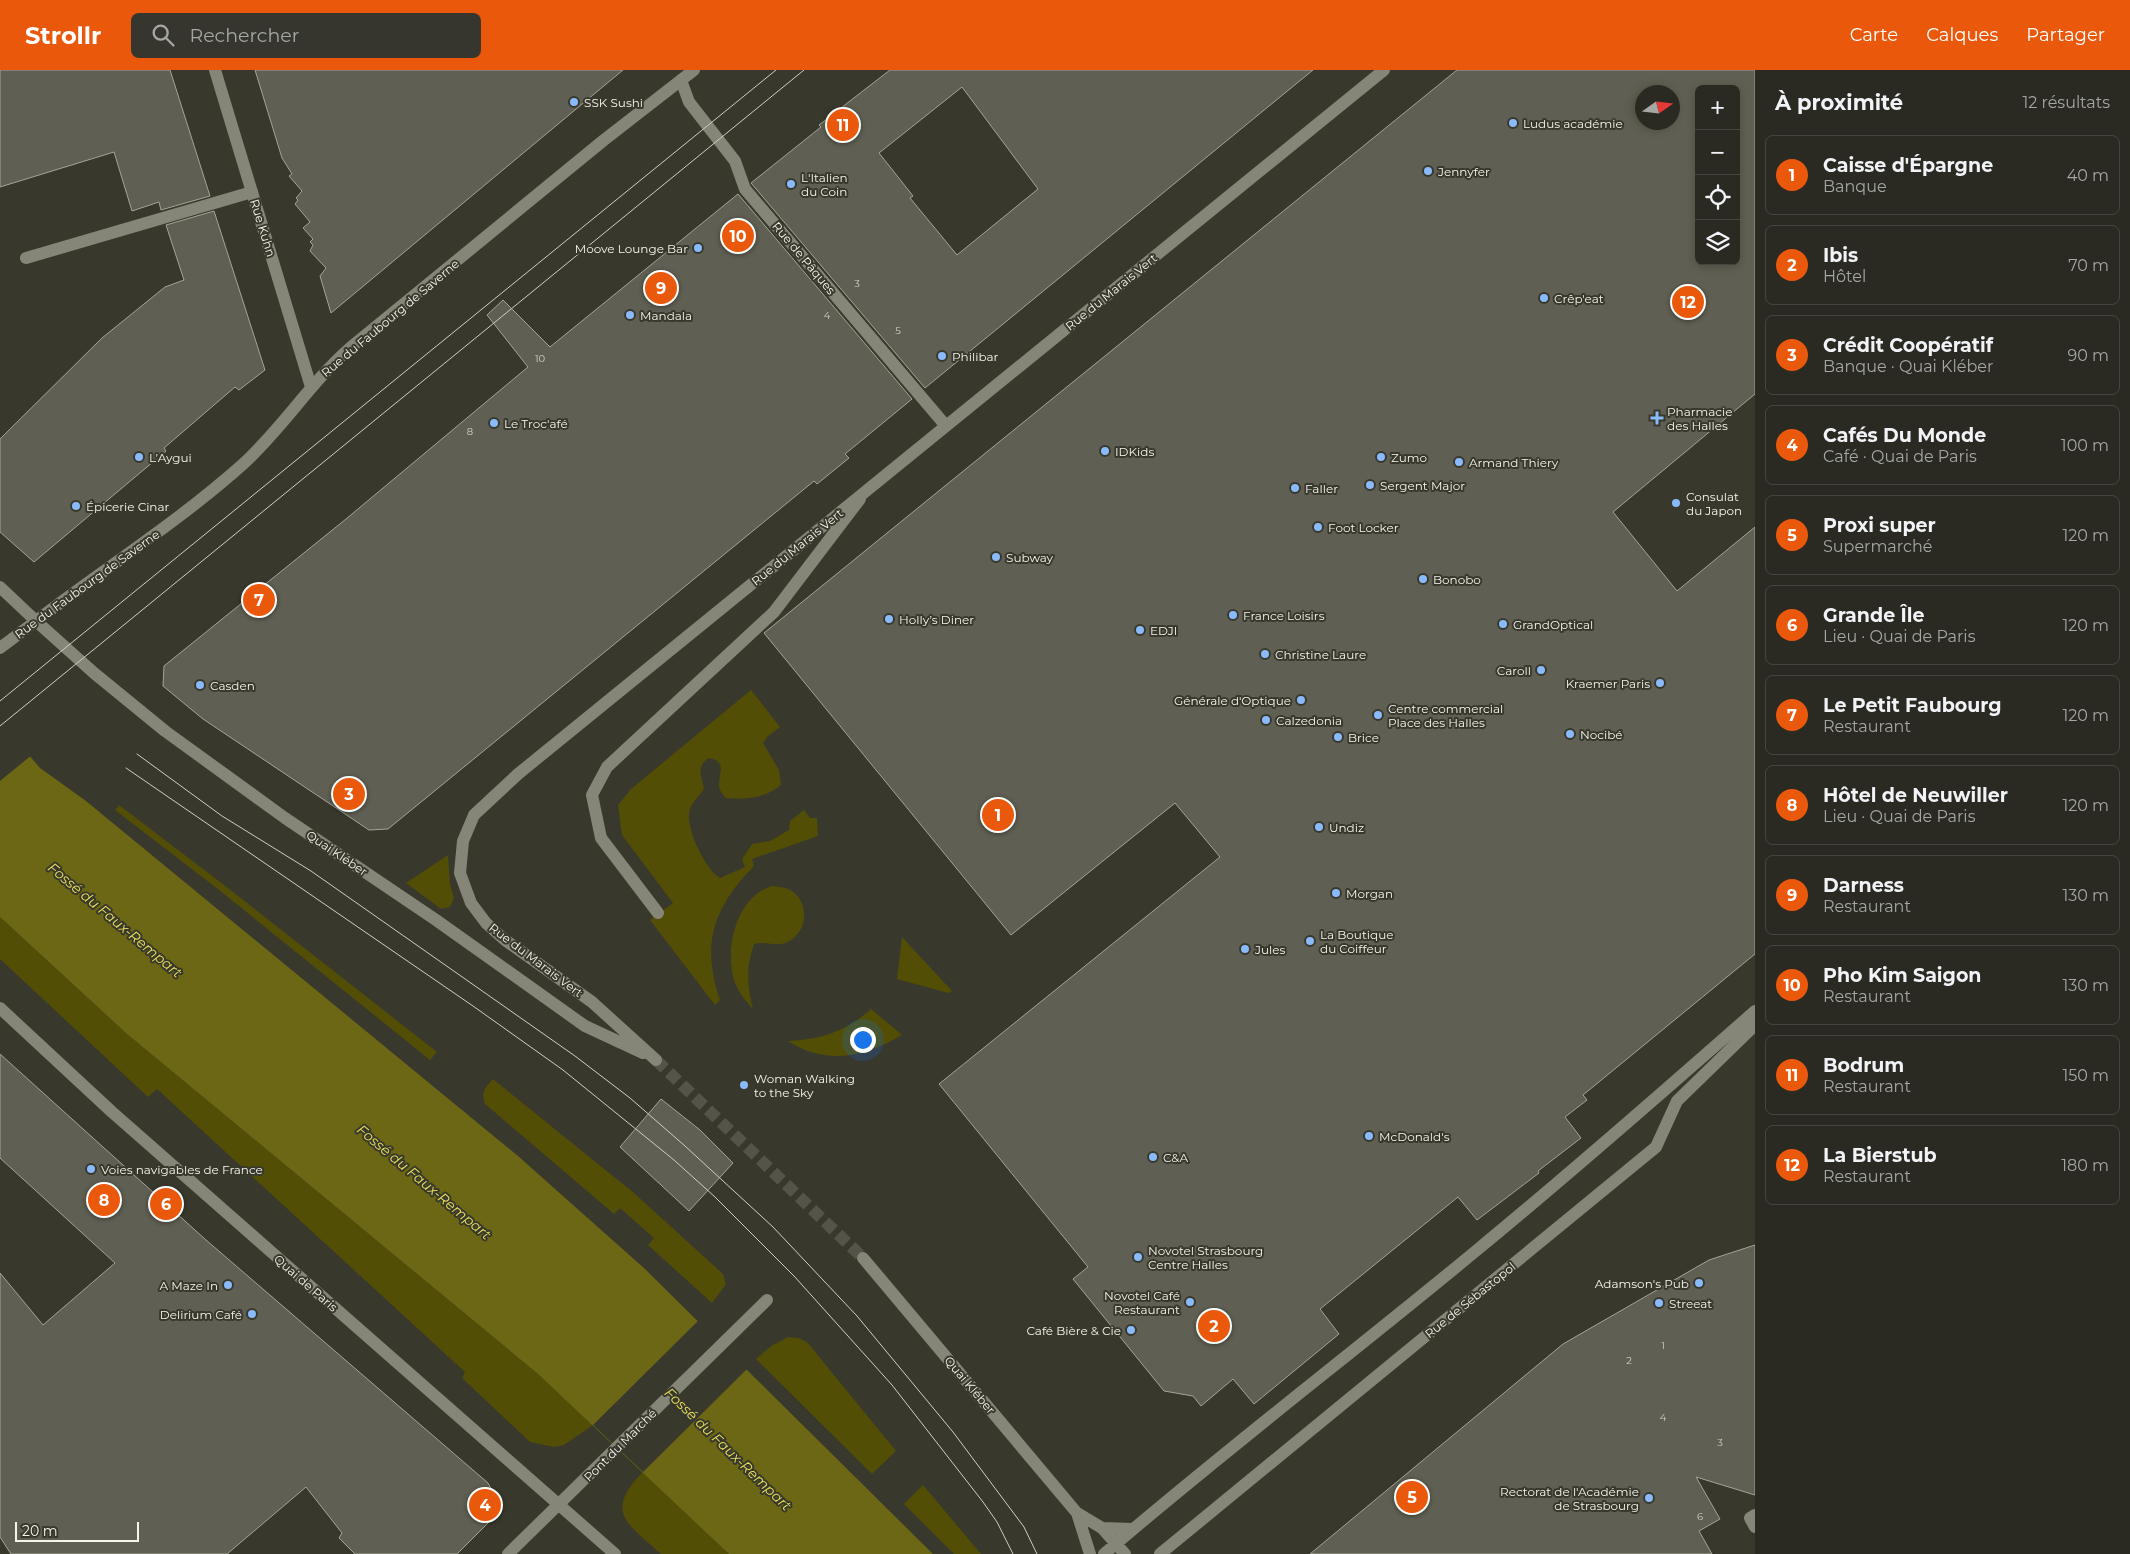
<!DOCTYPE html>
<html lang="fr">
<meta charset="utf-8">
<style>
body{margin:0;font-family:Montserrat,sans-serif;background:#36362f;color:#f1f3f6}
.controls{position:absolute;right:15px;top:15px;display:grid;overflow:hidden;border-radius:8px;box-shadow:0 2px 8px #0003}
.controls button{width:45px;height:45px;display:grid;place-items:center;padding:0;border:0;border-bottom:1px solid #464640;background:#2a2a22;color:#f1f3f6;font:25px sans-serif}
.compass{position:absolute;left:1635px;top:15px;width:45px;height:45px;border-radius:50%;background:#2a2a22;box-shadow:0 2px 8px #0003;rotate:76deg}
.scale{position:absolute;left:15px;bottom:12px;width:124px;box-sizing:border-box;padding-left:5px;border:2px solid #f5f5ee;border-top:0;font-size:14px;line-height:18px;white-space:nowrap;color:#f5f5ee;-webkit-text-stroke:4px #38382d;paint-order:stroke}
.you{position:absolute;left:862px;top:969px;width:18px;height:18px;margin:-12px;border:4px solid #fff;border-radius:50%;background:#1a73e8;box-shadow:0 0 0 8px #1a73e833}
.badge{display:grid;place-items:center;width:32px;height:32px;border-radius:50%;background:#ea580c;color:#fff;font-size:16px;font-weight:700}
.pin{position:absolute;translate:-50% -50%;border:2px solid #fff;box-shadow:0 1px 5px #0006}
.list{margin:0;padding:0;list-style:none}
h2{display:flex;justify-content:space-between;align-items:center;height:65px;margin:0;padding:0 20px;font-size:21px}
h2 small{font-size:16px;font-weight:400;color:#a5a7a5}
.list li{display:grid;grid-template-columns:32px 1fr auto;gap:15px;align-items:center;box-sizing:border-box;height:80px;margin:0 10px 10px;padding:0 10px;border:1px solid #464640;border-radius:8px}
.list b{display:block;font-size:19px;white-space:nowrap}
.list p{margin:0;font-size:16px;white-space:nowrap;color:#a5a7a5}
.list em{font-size:16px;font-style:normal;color:#a5a7a5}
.icon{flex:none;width:28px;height:28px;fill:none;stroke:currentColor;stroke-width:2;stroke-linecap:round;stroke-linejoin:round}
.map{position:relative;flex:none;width:1755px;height:1484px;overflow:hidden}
header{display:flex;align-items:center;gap:30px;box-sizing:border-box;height:70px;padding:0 25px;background:#ea580c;color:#fff}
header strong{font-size:24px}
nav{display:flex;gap:28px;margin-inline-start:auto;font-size:18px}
.search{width:350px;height:45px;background:#36362f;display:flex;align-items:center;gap:12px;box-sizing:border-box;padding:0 18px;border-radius:8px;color:#a5a7a5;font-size:19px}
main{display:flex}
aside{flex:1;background:#2a2a22}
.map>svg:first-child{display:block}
.green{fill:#524e06}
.water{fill:#6b6714}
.pier{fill:#38382d}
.building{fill:#5f5f53;stroke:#a4a497;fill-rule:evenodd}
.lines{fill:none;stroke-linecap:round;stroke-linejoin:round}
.street-tunnel{stroke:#54544a;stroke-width:12;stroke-dasharray:12 6;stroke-linecap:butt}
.lane{stroke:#858578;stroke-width:12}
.street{stroke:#858578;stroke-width:12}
.secondary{stroke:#858578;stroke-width:12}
.tram{stroke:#cecec6;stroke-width:1}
.poi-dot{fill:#89bafc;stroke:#38382d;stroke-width:2}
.labels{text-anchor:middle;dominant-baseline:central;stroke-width:4;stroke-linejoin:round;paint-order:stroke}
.number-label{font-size:10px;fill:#d0d0c7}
.poi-label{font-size:12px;fill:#f5f5ee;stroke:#38382d;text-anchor:start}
.street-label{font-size:12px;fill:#f5f5ee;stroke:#38382d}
.water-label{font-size:14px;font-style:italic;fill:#e8e15b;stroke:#38382d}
</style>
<header>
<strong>Strollr</strong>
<div class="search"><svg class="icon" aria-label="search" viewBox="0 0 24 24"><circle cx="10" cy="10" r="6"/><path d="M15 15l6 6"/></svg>Rechercher</div>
<nav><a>Carte</a><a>Calques</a><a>Partager</a></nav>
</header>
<main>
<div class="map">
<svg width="1755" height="1484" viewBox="0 0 1755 1484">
<rect width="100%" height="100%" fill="#38382d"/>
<path class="green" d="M751 620 780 657 768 666 763 673 779 700 781 715C766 728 745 730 726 728 722 724 718 719 719 714 719 701 727 692 709 688 695 697 702 706 704 719 699 726 693 731 690 739 684 756 705 799 720 808L745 797 742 789 752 774 770 771 789 760 790 751 804 740 810 748H817L818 766 752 789 754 796C713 838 701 874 720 930L715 935 650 850 673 833 622 765 618 735 631 719Z
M119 735 228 818 437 982 430 990 219 820 115 740Z
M448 785 450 814 454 828 450 837 441 839 406 813Z
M773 816C779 817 786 817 792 821 809 833 808 859 791 870 779 879 767 870 754 874 746 896 747 916 753 939 745 930 738 922 734 910 724 878 737 825 773 816Z
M0 847 127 964 538 1304 593 1355 564 1375 554 1377 530 1372 462 1308 465 1302 157 1019 148 1027 0 889Z
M902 867 952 921 948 923 897 909Z
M871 939 902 965C864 987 827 996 788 971 822 969 845 962 871 939Z
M493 1009 634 1123 723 1204 726 1214 712 1233 648 1175 654 1168 620 1138 614 1144 485 1034C481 1022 485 1017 493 1009Z
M788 1267 798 1268 807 1272 896 1381 872 1404 756 1289 771 1276Z
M643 1402 729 1484H661C628 1454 603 1442 643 1402Z
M923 1415 981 1484H954L904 1434Z"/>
<path class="water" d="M0 651 40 698 86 731 518 1086 645 1199 933 1484H729L538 1304 127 964 0 847Z"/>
<path class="pier" d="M0 648 33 684 0 711Z
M698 1251 747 1299 643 1402 593 1355Z"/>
<path class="building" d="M0 0H170L210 126 161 140 159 132 132 141 114 82 0 117Z
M255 0H623L331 243 320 206 326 198 310 181 313 175 310 172 313 169 303 158 310 152 295 134 298 130 296 128 302 121 289 106 292 104 282 88Z
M890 0H1313L925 318 751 113 821 57 819 55ZM962 17 1038 119 957 185 910 128 913 126 879 83Z
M1457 0H1755V324L1613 442 1677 521 1755 457V884L1583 1025 1587 1030 1565 1047 1581 1068 1538 1101 1539 1103 1477 1150 1458 1127 1320 1239 1339 1264 1254 1334 1233 1309 1201 1336 1193 1326 1164 1321 1073 1209 1088 1197 939 1014 1220 787 1175 733 1011 865 764 563ZM1699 19H1736V191H1699ZM1642 22H1672V52H1642Z
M738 124 912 329 845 384 849 388 817 414 814 411 388 759 369 760 203 649 163 616 164 596 346 449 528 297 487 245 503 230 550 277Z
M214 141 265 300 239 320 235 317 164 378 166 381 34 492 0 462V369L102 268 165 217 184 210 166 155Z
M0 984 206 1170 488 1413 493 1422 496 1433 494 1443 488 1453 457 1484H355L339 1468 342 1463 306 1417 227 1484H11L0 1467V1203L43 1255 115 1193 0 1088Z
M661 1029 700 1060 733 1093 689 1141 620 1077Z
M1755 1175V1425L1696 1407 1720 1449 1699 1461 1712 1484H1310L1563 1274 1709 1190Z"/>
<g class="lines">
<path class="street-tunnel" d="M656 990 863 1188"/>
<path class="lane" d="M26 188 252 122
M658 843 601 768 592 725 607 697 774 542 860 429"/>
<path class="street" d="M215 0 311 317
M681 10 689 32 735 91 745 119 946 356
M0 578 36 551 94 603 165 661 285 748 436 850 585 956 643 983
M0 938 112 1042 615 1484
M656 990 592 932 505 870 486 853 471 833 460 803 463 771 474 745 518 704 1384 0
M863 1188 1077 1443 1102 1458 1125 1484
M1077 1443 1090 1484
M1755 1445 1750 1448 1755 1457
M1102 1458 1133 1459
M508 1484 767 1230
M1104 1484C1226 1379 1354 1282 1477 1180 1572 1102 1663 1022 1755 941
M1160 1484 1656 1077 1677 1031 1755 955"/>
<path class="secondary" d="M0 517 36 551C104 499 178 452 242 395 282 359 310 313 350 278L604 70 694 0"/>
<path class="tram" d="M0 631 776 0
M0 656 804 0
M137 684 222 746 311 801 575 986 630 1028 685 1076 773 1157 857 1246 953 1362 1024 1457 1037 1484
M126 698 473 936 563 1000 674 1090 715 1127 794 1206 892 1315 983 1432 997 1452 1013 1484"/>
</g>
<g class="poi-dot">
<circle cx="574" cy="32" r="5"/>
<circle cx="1513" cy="53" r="5"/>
<circle cx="1428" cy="101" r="5"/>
<circle cx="791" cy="114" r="5"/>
<circle cx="698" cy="178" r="5"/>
<circle cx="1544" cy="228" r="5"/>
<circle cx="630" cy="245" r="5"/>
<circle cx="942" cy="286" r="5"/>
<path d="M1654.5 340.5h5v5h5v5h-5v5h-5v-5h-5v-5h5z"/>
<circle cx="494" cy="353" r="5"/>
<circle cx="1105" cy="381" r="5"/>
<circle cx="139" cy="387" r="5"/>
<circle cx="1381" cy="387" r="5"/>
<circle cx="1459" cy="392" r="5"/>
<circle cx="1370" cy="415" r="5"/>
<circle cx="1295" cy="418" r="5"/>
<circle cx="1676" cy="433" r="5"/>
<circle cx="76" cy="436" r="5"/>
<circle cx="1318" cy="457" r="5"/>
<circle cx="996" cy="487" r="5"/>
<circle cx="1423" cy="509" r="5"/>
<circle cx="1233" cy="545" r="5"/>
<circle cx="889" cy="549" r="5"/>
<circle cx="1503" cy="554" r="5"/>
<circle cx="1140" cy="560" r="5"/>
<circle cx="1265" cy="584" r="5"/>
<circle cx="1541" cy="600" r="5"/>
<circle cx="1660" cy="613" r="5"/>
<circle cx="200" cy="615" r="5"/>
<circle cx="1301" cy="630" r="5"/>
<circle cx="1378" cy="645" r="5"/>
<circle cx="1266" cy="650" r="5"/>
<circle cx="1570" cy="664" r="5"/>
<circle cx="1338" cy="667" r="5"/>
<circle cx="1319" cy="757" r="5"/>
<circle cx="1336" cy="823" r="5"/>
<circle cx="1310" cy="871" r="5"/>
<circle cx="1245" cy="879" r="5"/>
<circle cx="744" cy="1015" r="5"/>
<circle cx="1369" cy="1066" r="5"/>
<circle cx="1153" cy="1087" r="5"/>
<circle cx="91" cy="1099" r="5"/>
<circle cx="1138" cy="1187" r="5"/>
<circle cx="1699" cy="1213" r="5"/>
<circle cx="228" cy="1215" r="5"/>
<circle cx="1190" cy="1232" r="5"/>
<circle cx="1659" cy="1233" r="5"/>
<circle cx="252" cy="1244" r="5"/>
<circle cx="1131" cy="1260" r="5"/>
<circle cx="1649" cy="1428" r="5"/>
</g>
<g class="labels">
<g class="number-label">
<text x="857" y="213">3</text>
<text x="827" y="245">4</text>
<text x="898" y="260">5</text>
<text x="540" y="288">10</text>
<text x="470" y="361">8</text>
<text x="1663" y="1275">1</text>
<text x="1629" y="1290">2</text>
<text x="1663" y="1347">4</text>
<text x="1720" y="1372">3</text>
<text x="1700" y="1446">6</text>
</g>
<g class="poi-label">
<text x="584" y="32">SSK Sushi</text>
<text x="1523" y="53">Ludus académie</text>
<text x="1438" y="101">Jennyfer</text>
<text x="801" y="107">L'Italien<tspan x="801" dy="14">du Coin</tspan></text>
<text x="688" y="178" text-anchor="end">Moove Lounge Bar</text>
<text x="1554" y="228">Crêp'eat</text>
<text x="640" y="245">Mandala</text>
<text x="952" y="286">Philibar</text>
<text x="1667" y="341">Pharmacie<tspan x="1667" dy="14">des Halles</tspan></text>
<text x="504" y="353">Le Troc'afé</text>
<text x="1115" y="381">IDKids</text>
<text x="149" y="387">L’Aygui</text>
<text x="1391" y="387">Zumo</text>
<text x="1469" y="392">Armand Thiery</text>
<text x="1380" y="415">Sergent Major</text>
<text x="1305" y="418">Faller</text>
<text x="1686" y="426">Consulat<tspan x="1686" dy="14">du Japon</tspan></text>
<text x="86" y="436">Épicerie Cinar</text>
<text x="1328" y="457">Foot Locker</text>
<text x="1006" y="487">Subway</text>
<text x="1433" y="509">Bonobo</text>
<text x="1243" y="545">France Loisirs</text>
<text x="899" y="549">Holly’s Diner</text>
<text x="1513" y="554">GrandOptical</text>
<text x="1150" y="560">EDJI</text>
<text x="1275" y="584">Christine Laure</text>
<text x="1531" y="600" text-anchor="end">Caroll</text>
<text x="1650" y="613" text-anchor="end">Kraemer Paris</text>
<text x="210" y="615">Casden</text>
<text x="1291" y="630" text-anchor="end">Générale d'Optique</text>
<text x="1388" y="638">Centre commercial<tspan x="1388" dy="14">Place des Halles</tspan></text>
<text x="1276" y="650">Calzedonia</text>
<text x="1580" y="664">Nocibé</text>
<text x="1348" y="667">Brice</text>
<text x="1329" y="757">Undiz</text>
<text x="1346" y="823">Morgan</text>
<text x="1320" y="864">La Boutique<tspan x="1320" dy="14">du Coiffeur</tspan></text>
<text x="1255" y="879">Jules</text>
<text x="754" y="1008">Woman Walking<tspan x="754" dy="14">to the Sky</tspan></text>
<text x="1379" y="1066">McDonald's</text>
<text x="1163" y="1087">C&amp;A</text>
<text x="101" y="1099">Voies navigables de France</text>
<text x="1148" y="1180">Novotel Strasbourg<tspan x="1148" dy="14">Centre Halles</tspan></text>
<text x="1689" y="1213" text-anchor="end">Adamson's Pub</text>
<text x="218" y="1215" text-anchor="end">A Maze In</text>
<text x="1180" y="1225" text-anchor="end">Novotel Café<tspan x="1180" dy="14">Restaurant</tspan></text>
<text x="1669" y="1233">Streeat</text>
<text x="242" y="1244" text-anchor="end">Delirium Café</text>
<text x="1121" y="1260" text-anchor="end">Café Bière &amp; Cie</text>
<text x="1639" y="1421" text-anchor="end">Rectorat de l'Académie<tspan x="1639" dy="14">de Strasbourg</tspan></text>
</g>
<g class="street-label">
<text transform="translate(263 158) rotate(73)">Rue Kuhn</text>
<text transform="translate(804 188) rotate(50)">Rue de Pâques</text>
<text transform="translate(1111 222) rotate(-39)">Rue du Marais Vert</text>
<text transform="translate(390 248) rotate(-40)">Rue du Faubourg de Saverne</text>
<text transform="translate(797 477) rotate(-39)">Rue du Marais Vert</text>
<text transform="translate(87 514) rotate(-36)">Rue du Faubourg de Saverne</text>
<text transform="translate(337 783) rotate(34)">Quai Kléber</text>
<text transform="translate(536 890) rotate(37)">Rue du Marais Vert</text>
<text transform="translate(306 1213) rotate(41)">Quai de Paris</text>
<text transform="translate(1470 1230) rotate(-39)">Rue de Sébastopol</text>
<text transform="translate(970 1315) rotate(50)">Quai Kléber</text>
<text transform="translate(620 1375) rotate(-45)">Pont du Marché</text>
</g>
<g class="water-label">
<text transform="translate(115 850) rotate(40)">Fossé du Faux-Rempart</text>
<text transform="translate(424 1112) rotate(40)">Fossé du Faux-Rempart</text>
<text transform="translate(728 1379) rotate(44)">Fossé du Faux-Rempart</text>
</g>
</g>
</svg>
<div class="controls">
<button>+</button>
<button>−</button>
<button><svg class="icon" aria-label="locate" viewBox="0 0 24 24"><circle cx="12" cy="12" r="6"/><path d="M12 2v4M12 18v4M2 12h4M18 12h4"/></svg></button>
<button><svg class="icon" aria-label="layers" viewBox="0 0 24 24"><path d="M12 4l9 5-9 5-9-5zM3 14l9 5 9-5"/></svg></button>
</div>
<svg class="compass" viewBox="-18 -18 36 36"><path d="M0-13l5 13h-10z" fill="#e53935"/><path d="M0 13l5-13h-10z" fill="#a5a7a5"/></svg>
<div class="scale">20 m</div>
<div class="you"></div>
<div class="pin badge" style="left:998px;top:745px">1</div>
<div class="pin badge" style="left:1214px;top:1256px">2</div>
<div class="pin badge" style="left:349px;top:724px">3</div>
<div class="pin badge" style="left:485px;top:1435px">4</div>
<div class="pin badge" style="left:1412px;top:1427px">5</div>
<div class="pin badge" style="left:166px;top:1134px">6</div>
<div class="pin badge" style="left:259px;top:530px">7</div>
<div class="pin badge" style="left:104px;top:1130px">8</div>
<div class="pin badge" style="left:661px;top:218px">9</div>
<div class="pin badge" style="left:738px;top:166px">10</div>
<div class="pin badge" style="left:843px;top:55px">11</div>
<div class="pin badge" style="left:1688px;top:232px">12</div>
</div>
<aside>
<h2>À proximité<small>12 résultats</small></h2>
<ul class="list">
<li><span class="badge">1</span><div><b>Caisse d'Épargne</b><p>Banque</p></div><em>40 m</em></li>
<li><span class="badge">2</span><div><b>Ibis</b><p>Hôtel</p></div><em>70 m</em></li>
<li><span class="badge">3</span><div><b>Crédit Coopératif</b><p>Banque · Quai Kléber</p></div><em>90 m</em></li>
<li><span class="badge">4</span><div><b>Cafés Du Monde</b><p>Café · Quai de Paris</p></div><em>100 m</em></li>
<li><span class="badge">5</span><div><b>Proxi super</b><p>Supermarché</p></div><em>120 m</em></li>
<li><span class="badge">6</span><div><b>Grande Île</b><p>Lieu · Quai de Paris</p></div><em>120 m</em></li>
<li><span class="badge">7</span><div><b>Le Petit Faubourg</b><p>Restaurant</p></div><em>120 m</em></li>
<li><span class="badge">8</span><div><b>Hôtel de Neuwiller</b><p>Lieu · Quai de Paris</p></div><em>120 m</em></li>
<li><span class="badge">9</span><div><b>Darness</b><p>Restaurant</p></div><em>130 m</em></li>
<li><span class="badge">10</span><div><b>Pho Kim Saigon</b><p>Restaurant</p></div><em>130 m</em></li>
<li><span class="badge">11</span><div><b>Bodrum</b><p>Restaurant</p></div><em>150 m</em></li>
<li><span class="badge">12</span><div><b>La Bierstub</b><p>Restaurant</p></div><em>180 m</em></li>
</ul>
</aside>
</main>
